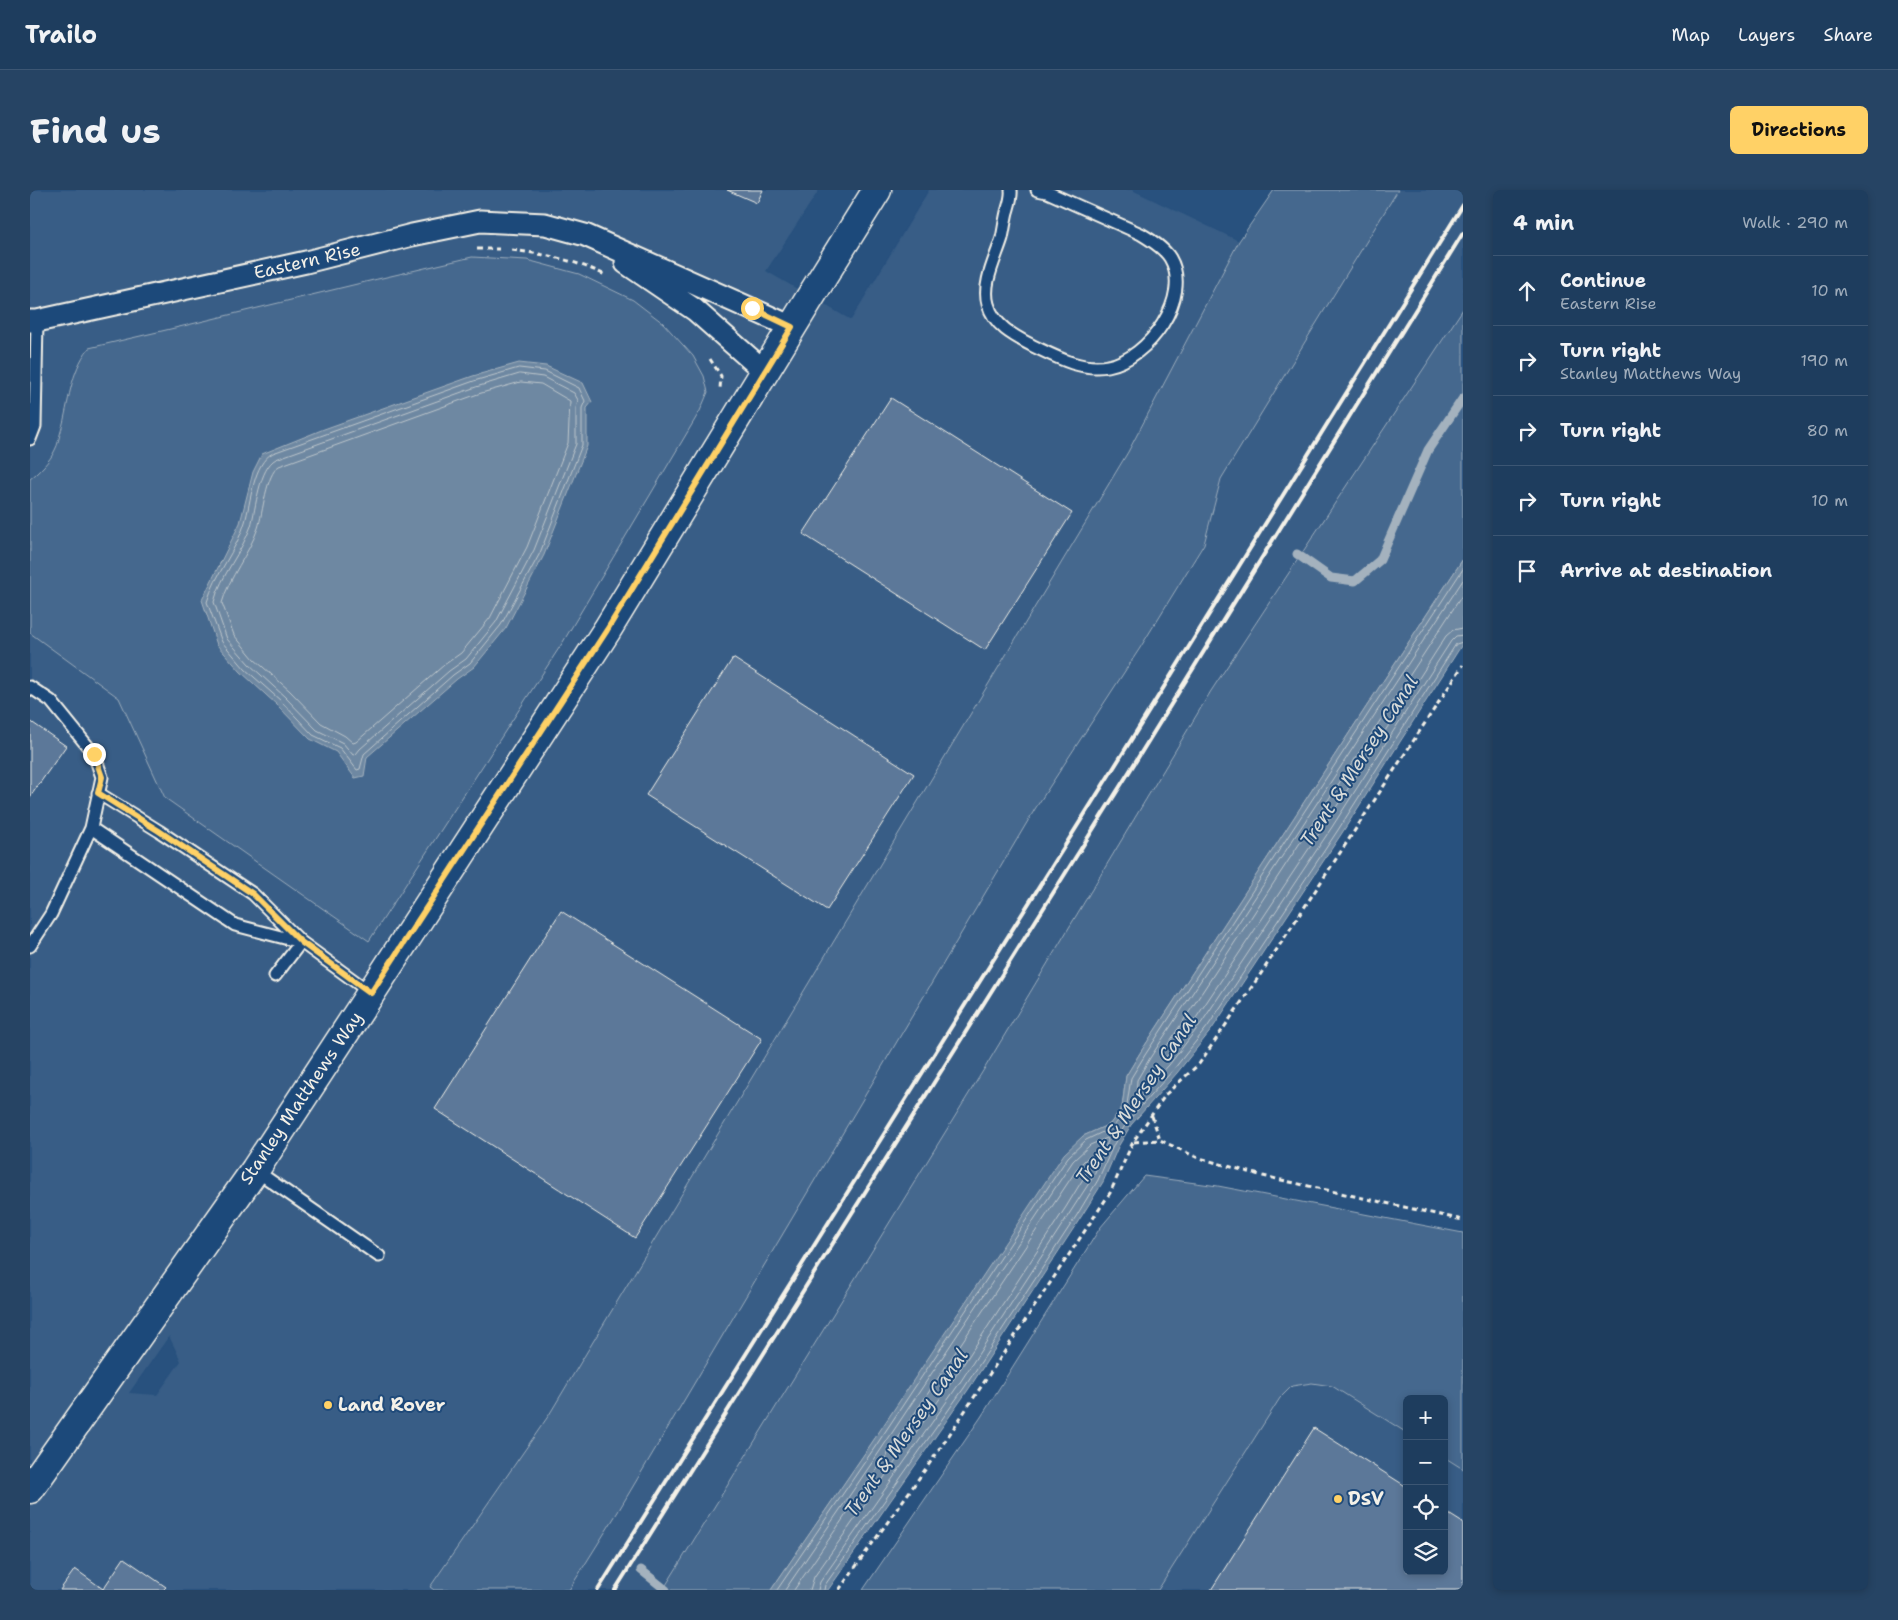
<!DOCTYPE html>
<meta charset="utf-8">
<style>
body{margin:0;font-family:"Shantell Sans",sans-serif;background:#264464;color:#f1f3f6}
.controls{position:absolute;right:15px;bottom:15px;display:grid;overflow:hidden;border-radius:8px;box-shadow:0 2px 8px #0003}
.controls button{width:45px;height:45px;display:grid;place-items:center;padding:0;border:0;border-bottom:1px solid #3c5673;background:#1e3d5e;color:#f1f3f6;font:25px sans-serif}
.stop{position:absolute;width:15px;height:15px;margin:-11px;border:4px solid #ffd166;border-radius:50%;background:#fff}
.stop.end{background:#ffd166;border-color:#fff;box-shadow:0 1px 5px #0008}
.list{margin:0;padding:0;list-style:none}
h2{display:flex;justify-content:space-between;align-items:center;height:65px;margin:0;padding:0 20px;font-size:21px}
h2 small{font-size:16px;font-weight:400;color:#a1aebc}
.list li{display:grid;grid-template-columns:32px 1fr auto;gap:15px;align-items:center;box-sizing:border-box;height:70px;padding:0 20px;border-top:1px solid #3c5673}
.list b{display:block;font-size:19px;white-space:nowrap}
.list p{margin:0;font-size:16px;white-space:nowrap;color:#a1aebc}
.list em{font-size:16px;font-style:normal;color:#a1aebc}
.icon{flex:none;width:28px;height:28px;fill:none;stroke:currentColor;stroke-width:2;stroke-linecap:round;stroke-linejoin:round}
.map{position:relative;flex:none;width:1433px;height:1400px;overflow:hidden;border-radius:8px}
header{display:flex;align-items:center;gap:30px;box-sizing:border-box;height:70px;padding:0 25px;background:#1e3d5e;border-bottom:1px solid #3c5673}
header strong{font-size:24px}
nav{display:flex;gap:28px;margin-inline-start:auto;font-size:18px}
.intro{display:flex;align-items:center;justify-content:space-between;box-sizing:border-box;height:120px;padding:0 30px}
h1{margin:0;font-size:35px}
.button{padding:12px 22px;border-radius:8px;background:#ffd166;color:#111;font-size:18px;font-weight:700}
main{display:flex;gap:30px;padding:0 30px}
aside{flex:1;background:#1e3d5e;border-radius:8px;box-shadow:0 2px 8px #0003}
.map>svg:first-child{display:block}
.built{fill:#375d86;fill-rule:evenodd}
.green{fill:#45688e;stroke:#9cacbb}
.water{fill:#6e88a2;stroke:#a4b2be}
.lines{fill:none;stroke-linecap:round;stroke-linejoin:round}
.shore{stroke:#bec7cc;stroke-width:1}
.stream{stroke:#a4b2be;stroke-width:9}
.building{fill:#5b7899;stroke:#f4f1e8}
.service-casing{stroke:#f4f1e8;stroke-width:15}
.minor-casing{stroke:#f4f1e8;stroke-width:25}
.secondary-casing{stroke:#f4f1e8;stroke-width:31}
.path{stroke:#f4f1e8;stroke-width:3;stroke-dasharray:5 4;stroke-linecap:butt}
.service{stroke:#1f4a7a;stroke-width:11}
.minor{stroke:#1f4a7a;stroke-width:21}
.secondary{stroke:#1f4a7a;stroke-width:28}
.rail{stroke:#f4f1e8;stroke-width:4}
.route{stroke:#ffd166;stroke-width:6}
.poi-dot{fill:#ffd166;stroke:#1f4a7a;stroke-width:2}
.labels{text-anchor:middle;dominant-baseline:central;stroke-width:4;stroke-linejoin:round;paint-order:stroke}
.street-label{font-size:18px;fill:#f4f1e8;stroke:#1f4a7a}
.poi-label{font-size:18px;font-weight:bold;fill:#f4f1e8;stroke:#1f4a7a;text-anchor:start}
.water-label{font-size:19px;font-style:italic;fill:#d9dcda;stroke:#1f4a7a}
</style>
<header>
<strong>Trailo</strong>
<nav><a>Map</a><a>Layers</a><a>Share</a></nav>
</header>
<div class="intro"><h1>Find us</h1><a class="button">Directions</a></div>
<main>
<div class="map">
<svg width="1433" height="1400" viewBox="0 0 1433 1400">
<rect width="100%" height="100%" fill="#28517e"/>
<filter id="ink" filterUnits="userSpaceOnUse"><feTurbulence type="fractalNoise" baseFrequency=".02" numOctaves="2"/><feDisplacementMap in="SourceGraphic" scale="10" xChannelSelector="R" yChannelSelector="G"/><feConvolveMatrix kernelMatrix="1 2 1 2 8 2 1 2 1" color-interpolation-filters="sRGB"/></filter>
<g filter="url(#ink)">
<path class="built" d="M0 0H789L736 81 821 130 899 0H1102L1209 51 1098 262 519 1225 400 1397 404 1400H0ZM139 1146 151 1171 127 1205 99 1203Z
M1368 0H1433V119L1181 501 956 876 633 1400H466L1005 619 1110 458 1174 354 1191 289Z
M1282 1193 1302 1196 1377 1243V1381H1414V1267L1433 1279V1400H1128L1250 1208 1262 1196Z"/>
<path class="green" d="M1244 0H1368L1191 289 1174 354 1110 458 1005 619 589 1320 539 1400H404L400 1397 519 1225 1098 262 1209 51Z
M442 67 497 70 549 84 603 110 633 133 663 166 674 186 678 202 670 221 533 452 339 751 135 608 89 508 0 443V289C9 282 20 271 25 260 28 255 29 247 31 241 39 213 40 182 59 158 187 129 314 96 442 67Z
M1433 119V369L1110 863 1096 886 1092 917 1080 934 1053 946 741 1400H633L956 876 1181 501Z
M1114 986 1188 996 1433 1043V1279L1414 1267V1209H1377V1243L1302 1196 1282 1193 1262 1196 1250 1208 1128 1400H833L951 1227 1070 1038Z"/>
<path class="water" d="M489 173 516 176 553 193 562 212 557 218V256L514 365 476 438 444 477 427 489 337 567 334 586 325 588 306 562 280 549 247 515 211 482 187 455 172 410 210 333 223 282 232 264 294 239 443 186Z
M1433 369V453L1312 643 1182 839 1147 883 1101 935 1088 957 1073 992 1051 1027 938 1200 798 1400H741L841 1254 1034 964 1053 946 1080 934 1092 918 1096 886 1110 863Z"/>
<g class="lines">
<path class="shore" d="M489 178 515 181 549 198 555 211 552 218V255L510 363 471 435 440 473 423 485 334 564 330 579 327 580 310 558 283 545 251 511 215 479 192 452 177 412C185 384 207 360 215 332 221 312 223 273 243 263L444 191Z
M490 184 513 187 544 203 548 210 546 218V254L504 360 466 432 436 469 419 481 330 559 326 564 323 565 313 553 287 540 255 507 219 474 197 449 184 412C191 385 212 362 221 336 226 318 229 278 246 269L446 197Z
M491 192 511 194 540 211 538 253 497 357 460 428 431 463 414 475 326 552 323 553 315 546 291 533 260 501 224 469 204 445 192 413C199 387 219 364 228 338 233 323 236 284 249 276L448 204Z
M1433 390 1120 868 1107 890 1106 909 1109 908 1139 875 1172 832 1302 637 1421 451 1426 446 1433 445
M1433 404 1131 865 1132 868H1135L1166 828 1296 633 1416 446 1423 440 1433 438
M747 1400 845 1257 1038 967 1056 950 1083 937 1096 921 1101 888 1115 865 1433 379
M755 1400 850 1261 1043 971 1060 955 1077 948 1078 951 1063 987 929 1194 790 1392 788 1400
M764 1400 857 1265 1049 976 1058 967H1061L1062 970 1056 984 1036 1017 923 1190 784 1387 780 1400
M794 1400 795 1395 934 1198 1047 1025 1068 990 1084 954 1097 932 1144 879 1178 836 1308 640 1426 454 1433 452"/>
<path class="stream" d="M1267 364 1301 388 1325 391 1350 370 1398 260 1433 208
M611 1380 636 1400"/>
</g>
<path class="building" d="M697 0H733L727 13Z
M861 208 1042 323 955 460 773 344Z
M703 468 884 584 797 720 616 605Z
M0 531 36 556 0 607Z
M531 721 732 849 605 1048 405 919Z
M1284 1238 1377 1297V1381H1414V1321L1433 1333V1400H1181Z
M94 1368 136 1397 133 1400H30L45 1379 73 1399Z"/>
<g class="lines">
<g class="service-casing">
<path id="service" d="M981 0C982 7 979 15 977 22 975 30 974 39 972 48 966 68 952 93 958 114 964 136 984 146 1003 156 1026 167 1051 181 1078 176 1118 169 1163 107 1140 68 1134 58 1121 50 1111 44L1017 2 1007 0
M0 249 5 236 7 131
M0 497 21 511 64 564 72 587 61 638 21 724 0 756
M68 603 129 641 223 704 271 752
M61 638 205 735 270 752
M245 786 271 752 341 803
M225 980 349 1066"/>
</g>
<g class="minor-casing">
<path id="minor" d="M596 73 665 120 734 181
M0 131H7L276 72 382 45 450 31 515 34 555 45 762 137"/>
</g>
<g class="secondary-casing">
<path id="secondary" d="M0 1299 225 980 341 803 577 440 778 111 847 0"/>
</g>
<path class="path" d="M447 59H469
M482 60C514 64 545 70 575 85
M680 169 691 186 690 199
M1122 926 1130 950
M1104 952 1130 950 1166 967 1233 986 1433 1030
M809 1400 907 1263 1080 1003 1103 952 1136 904 1169 874 1232 782 1433 475"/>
<use href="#service" class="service"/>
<use href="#minor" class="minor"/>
<use href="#secondary" class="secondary"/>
<path class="rail" d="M568 1400 1083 579 1433 15
M585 1400 1096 587 1433 43"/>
</g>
</g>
<g class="lines" filter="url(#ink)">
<path class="route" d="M64 564 72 587 68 603 129 641 223 704 271 752 341 803 577 440 762 137 722 118"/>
</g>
<g class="poi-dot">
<circle cx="298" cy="1215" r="5"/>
<circle cx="1308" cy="1309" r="5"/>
</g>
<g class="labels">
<g class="street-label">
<text transform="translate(277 71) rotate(-13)">Eastern Rise</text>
<text transform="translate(271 908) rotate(-56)">Stanley Matthews Way</text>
</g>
<g class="poi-label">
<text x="308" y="1215">Land Rover</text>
<text x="1318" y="1309">DSV</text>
</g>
<g class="water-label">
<text transform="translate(1329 571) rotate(-57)">Trent &amp; Mersey Canal</text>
<text transform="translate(1106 909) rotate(-56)">Trent &amp; Mersey Canal</text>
<text transform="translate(876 1243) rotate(-55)">Trent &amp; Mersey Canal</text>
</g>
</g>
</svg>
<div class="controls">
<button>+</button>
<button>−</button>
<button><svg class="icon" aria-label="locate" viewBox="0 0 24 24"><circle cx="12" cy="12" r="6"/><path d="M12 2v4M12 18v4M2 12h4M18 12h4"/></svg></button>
<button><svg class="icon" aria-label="layers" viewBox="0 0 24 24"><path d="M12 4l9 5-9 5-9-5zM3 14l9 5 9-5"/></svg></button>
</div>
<div class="stop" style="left:722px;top:118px"></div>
<div class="stop end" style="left:64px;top:564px"></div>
</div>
<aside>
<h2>4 min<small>Walk · 290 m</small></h2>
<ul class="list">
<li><svg class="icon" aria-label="ahead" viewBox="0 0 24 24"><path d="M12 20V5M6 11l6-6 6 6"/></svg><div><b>Continue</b><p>Eastern Rise</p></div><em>10 m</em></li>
<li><svg class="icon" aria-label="right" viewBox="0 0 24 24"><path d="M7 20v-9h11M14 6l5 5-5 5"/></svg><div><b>Turn right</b><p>Stanley Matthews Way</p></div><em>190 m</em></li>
<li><svg class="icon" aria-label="right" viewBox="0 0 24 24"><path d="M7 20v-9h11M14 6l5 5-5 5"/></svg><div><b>Turn right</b></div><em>80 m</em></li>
<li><svg class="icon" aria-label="right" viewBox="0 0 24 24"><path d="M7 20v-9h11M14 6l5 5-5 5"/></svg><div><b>Turn right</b></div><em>10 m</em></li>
<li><svg class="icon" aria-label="arrive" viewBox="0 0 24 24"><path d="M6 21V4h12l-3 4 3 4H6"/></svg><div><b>Arrive at destination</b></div></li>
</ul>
</aside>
</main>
